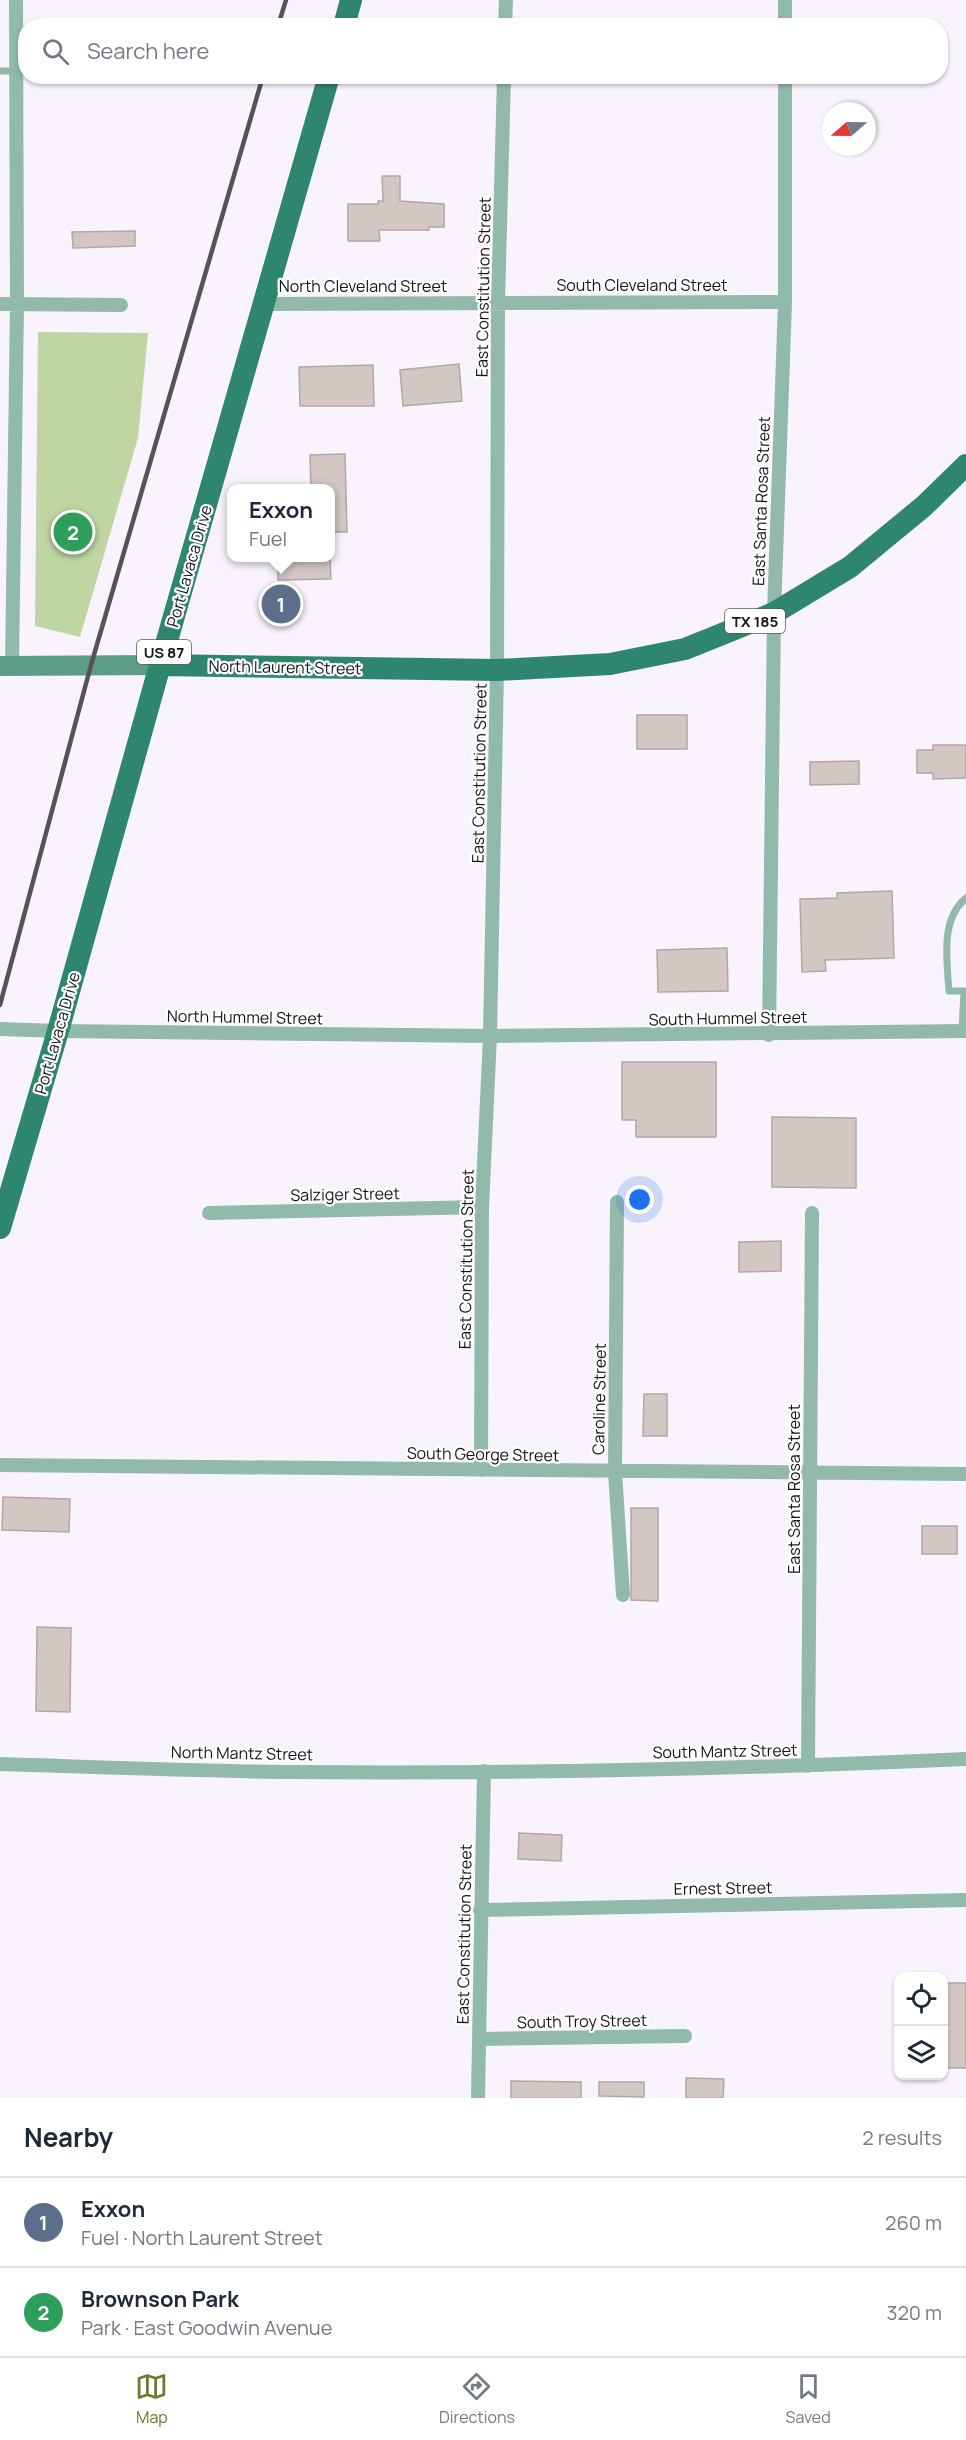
<!DOCTYPE html>
<meta charset="utf-8">
<style>
body{margin:0;font-family:Manrope,sans-serif;background:#f2f2f3;color:#1f2937}
.controls{position:absolute;right:18px;bottom:18px;display:grid;overflow:hidden;border-radius:12px;box-shadow:0 2px 4px #0004}
.controls button{width:54px;height:54px;display:grid;place-items:center;padding:0;border:0;border-bottom:2px solid #e0e1e3;background:#fff;color:#1f2937;font:30px sans-serif}
.compass{position:absolute;left:822px;top:102px;width:54px;height:54px;border-radius:50%;background:#fff;box-shadow:0 2px 4px #0004;rotate:250deg}
.you{position:absolute;left:640px;top:1200px;width:21px;height:21px;margin:-15px;border:4px solid #fff;border-radius:50%;background:#1a73e8;box-shadow:0 0 0 9px #1a73e833}
.badge{display:grid;place-items:center;width:39px;height:39px;border-radius:50%;background:#697c2b;color:#fff;font-size:20px;font-weight:700}
.pin{position:absolute;translate:-50% -50%;border:3px solid #fff;box-shadow:0 2px 6px #0006}
.popup{position:absolute;left:227px;top:484px;width:108px;height:78px;box-sizing:border-box;display:grid;place-content:center;border-radius:12px;background:#fff;filter:drop-shadow(0 2px 4px #0005);font-size:20px;white-space:nowrap;color:#747a83}
.popup b{font-size:22px;color:#1f2937}
.popup::after{content:'';position:absolute;left:50%;top:100%;margin-left:-12px;border:12px solid transparent;border-top-color:#fff}
.list{margin:0;padding:0;list-style:none}
h2{display:flex;justify-content:space-between;align-items:center;height:78px;margin:0;padding:0 24px;font-size:26px}
h2 small{font-size:20px;font-weight:400;color:#747a83}
.list li{display:grid;grid-template-columns:39px 1fr auto;gap:18px;align-items:center;box-sizing:border-box;height:90px;padding:0 24px;border-top:2px solid #e0e1e3}
.list b{display:block;font-size:22px;white-space:nowrap}
.list p{margin:0;font-size:20px;white-space:nowrap;color:#747a83}
.list em{font-size:20px;font-style:normal;color:#747a83}
.icon{flex:none;width:33px;height:33px;fill:none;stroke:currentColor;stroke-width:2;stroke-linecap:round;stroke-linejoin:round}
.map{position:relative;flex:none;width:966px;height:2098px;overflow:hidden}
.search{position:absolute;background:#fff;box-shadow:0 2px 4px #0004;left:18px;right:18px;top:18px;height:66px;display:flex;align-items:center;gap:15px;box-sizing:border-box;padding:0 21px;border-radius:24px;color:#747a83;font-size:22px}
.sheet{height:258px;background:#fff}
nav{display:flex;justify-content:space-around;align-items:center;box-sizing:border-box;height:84px;border-top:2px solid #e0e1e3;background:#fff;font-size:16px;color:#747a83}
nav a{display:grid;justify-items:center;gap:3px}
nav .on{color:#697c2b}
.map>svg:first-child{display:block}
.green{fill:#bfd6a3}
.building{fill:#d2c7c3;stroke:#b2a8a4;stroke-width:1.5}
.lines{fill:none;stroke-linecap:round;stroke-linejoin:round}
.lane{stroke:#91baac;stroke-width:7}
.street{stroke:#91baac;stroke-width:14}
.secondary{stroke:#5c9c89;stroke-width:20}
.primary{stroke:#2e866f;stroke-width:22}
.rail{stroke:#565357;stroke-width:4.5}
.labels{text-anchor:middle;dominant-baseline:central;stroke-width:4.5;stroke-linejoin:round;paint-order:stroke}
.shield{fill:#fff;stroke:#5b5a5c;stroke-width:1.5}
.shield-label{font-size:15px;font-weight:bold;fill:#151316}
.street-label{font-size:16px;fill:#151316;stroke:#fff}
</style>
<div class="map">
<svg width="966" height="2098" viewBox="0 0 966 2098">
<rect width="100%" height="100%" fill="#f8f3fc"/>
<path class="green" d="M38 332 148 333 138 438 80 637 35 626Z"/>
<path class="building" d="M382 176H400V201L444 204V227H429V230H379L380 241H348V204H378V201H383Z
M135 231V246L73 248 72 232Z
M459 364 462 401 403 406 400 370Z
M373 365 374 406H300L299 367Z
M345 454 347 532H330V489H311L310 455Z
M278 558H330L331 579 278 580Z
M270 585H291L292 623H270Z
M637 715H687V749H637Z
M933 745H966V778L933 779V773H917V750H933Z
M859 761V784L810 785V762Z
M892 891 894 958 825 960 826 971 802 972 800 899 837 898V893Z
M727 948 728 991 658 992 657 950Z
M622 1062H716V1137H636V1120H622Z
M772 1117 856 1118V1188L772 1187Z
M781 1241V1271L739 1272V1242Z
M644 1394H667V1436H643Z
M3 1497 70 1499 69 1532 2 1530Z
M631 1508H658V1601L631 1600Z
M922 1526H957V1554H922Z
M37 1627 71 1628 70 1712 36 1711Z
M519 1833 562 1835 561 1861 518 1859Z
M944 1983H966V2068H944Z
M686 2078 724 2079 723 2098H686Z
M511 2081 581 2082V2098H511Z
M599 2082H644V2097L599 2096Z"/>
<g class="lines">
<path class="lane" d="M0 71H16
M966 898C940 919 947 961 949 991H966
M962 1031 964 991"/>
<path class="street" d="M505 26 506 0
M785 26V0
M0 304 121 305
M264 304 785 302
M12 666 17 304 16 0
M0 1029 58 1031 490 1036 966 1031
M769 1035 774 613 785 302V76
M617 1202 615 1472 623 1595
M209 1213 482 1207
M0 1465 966 1474
M481 1470 482 1207 490 1036 497 670 498 302 504 76
M0 1764C97 1767 194 1771 291 1772 516 1774 741 1769 966 1759
M808 1766 812 1213
M480 1910 966 1900
M479 2039 685 2036
M478 2098 484 1771"/>
<path class="secondary" d="M0 666 160 665"/>
<path class="primary" d="M344 26 351 0
M160 665 497 670 610 664 685 649 774 613 850 567 924 506 966 465
M0 1228 58 1031 160 665 329 76"/>
<path class="rail" d="M278 26 286 0
M0 1005 91 665 263 76"/>
</g>
<g class="labels">
<g class="shield">
<rect x="725" y="609" width="60" height="24" rx="4.5"/>
<rect x="137" y="640" width="54" height="24" rx="4.5"/>
</g>
<g class="shield-label">
<text x="755" y="621">TX 185</text>
<text x="164" y="652">US 87</text>
</g>
<g class="street-label">
<text x="642" y="285">South Cleveland Street</text>
<text x="363" y="286">North Cleveland Street</text>
<text transform="translate(483 287) rotate(-89)">East Constitution Street</text>
<text transform="translate(761 501) rotate(-88)">East Santa Rosa Street</text>
<text transform="translate(189 566) rotate(-74)">Port Lavaca Drive</text>
<text transform="translate(285 667) rotate(1)">North Laurent Street</text>
<text transform="translate(479 773) rotate(-89)">East Constitution Street</text>
<text transform="translate(245 1017) rotate(1)">North Hummel Street</text>
<text transform="translate(728 1018) rotate(-1)">South Hummel Street</text>
<text transform="translate(57 1033) rotate(-74)">Port Lavaca Drive</text>
<text transform="translate(345 1194) rotate(-1)">Salziger Street</text>
<text transform="translate(466 1259) rotate(-89)">East Constitution Street</text>
<text transform="translate(599 1399) rotate(-89)">Caroline Street</text>
<text transform="translate(483 1454) rotate(1)">South George Street</text>
<text transform="translate(794 1489) rotate(-90)">East Santa Rosa Street</text>
<text transform="translate(725 1751) rotate(-1)">South Mantz Street</text>
<text transform="translate(242 1753) rotate(1)">North Mantz Street</text>
<text transform="translate(723 1888) rotate(-1)">Ernest Street</text>
<text transform="translate(464 1934) rotate(-89)">East Constitution Street</text>
<text transform="translate(582 2021) rotate(-1)">South Troy Street</text>
</g>
</g>
</svg>
<div class="controls">
<button><svg class="icon" aria-label="locate" viewBox="0 0 24 24"><circle cx="12" cy="12" r="6"/><path d="M12 2v4M12 18v4M2 12h4M18 12h4"/></svg></button>
<button><svg class="icon" aria-label="layers" viewBox="0 0 24 24"><path d="M12 4l9 5-9 5-9-5zM3 14l9 5 9-5"/></svg></button>
</div>
<svg class="compass" viewBox="-18 -18 36 36"><path d="M0-13l5 13h-10z" fill="#e53935"/><path d="M0 13l5-13h-10z" fill="#747a83"/></svg>
<div class="you"></div>
<div class="pin badge" style="left:281px;top:604px;background:#5c6f8a">1</div>
<div class="popup"><b>Exxon</b>Fuel</div>
<div class="pin badge" style="left:73px;top:532px;background:#2e9e5b">2</div>
<div class="search"><svg class="icon" aria-label="search" viewBox="0 0 24 24"><circle cx="10" cy="10" r="6"/><path d="M15 15l6 6"/></svg>Search here</div>
</div>
<section class="sheet">
<h2>Nearby<small>2 results</small></h2>
<ul class="list">
<li><span class="badge" style="background:#5c6f8a">1</span><div><b>Exxon</b><p>Fuel · North Laurent Street</p></div><em>260 m</em></li>
<li><span class="badge" style="background:#2e9e5b">2</span><div><b>Brownson Park</b><p>Park · East Goodwin Avenue</p></div><em>320 m</em></li>
</ul>
</section>
<nav>
<a class="on"><svg class="icon" aria-label="map" viewBox="0 0 24 24"><path d="M3 6l6-2 6 2 6-2v14l-6 2-6-2-6 2zM9 4v14M15 6v14"/></svg>Map</a>
<a><svg class="icon" aria-label="directions" viewBox="0 0 24 24"><path d="M12 3l9 9-9 9-9-9zM9 14v-3h6M13 9l2 2-2 2"/></svg>Directions</a>
<a><svg class="icon" aria-label="saved" viewBox="0 0 24 24"><path d="M7 4h10v16l-5-4-5 4z"/></svg>Saved</a>
</nav>
